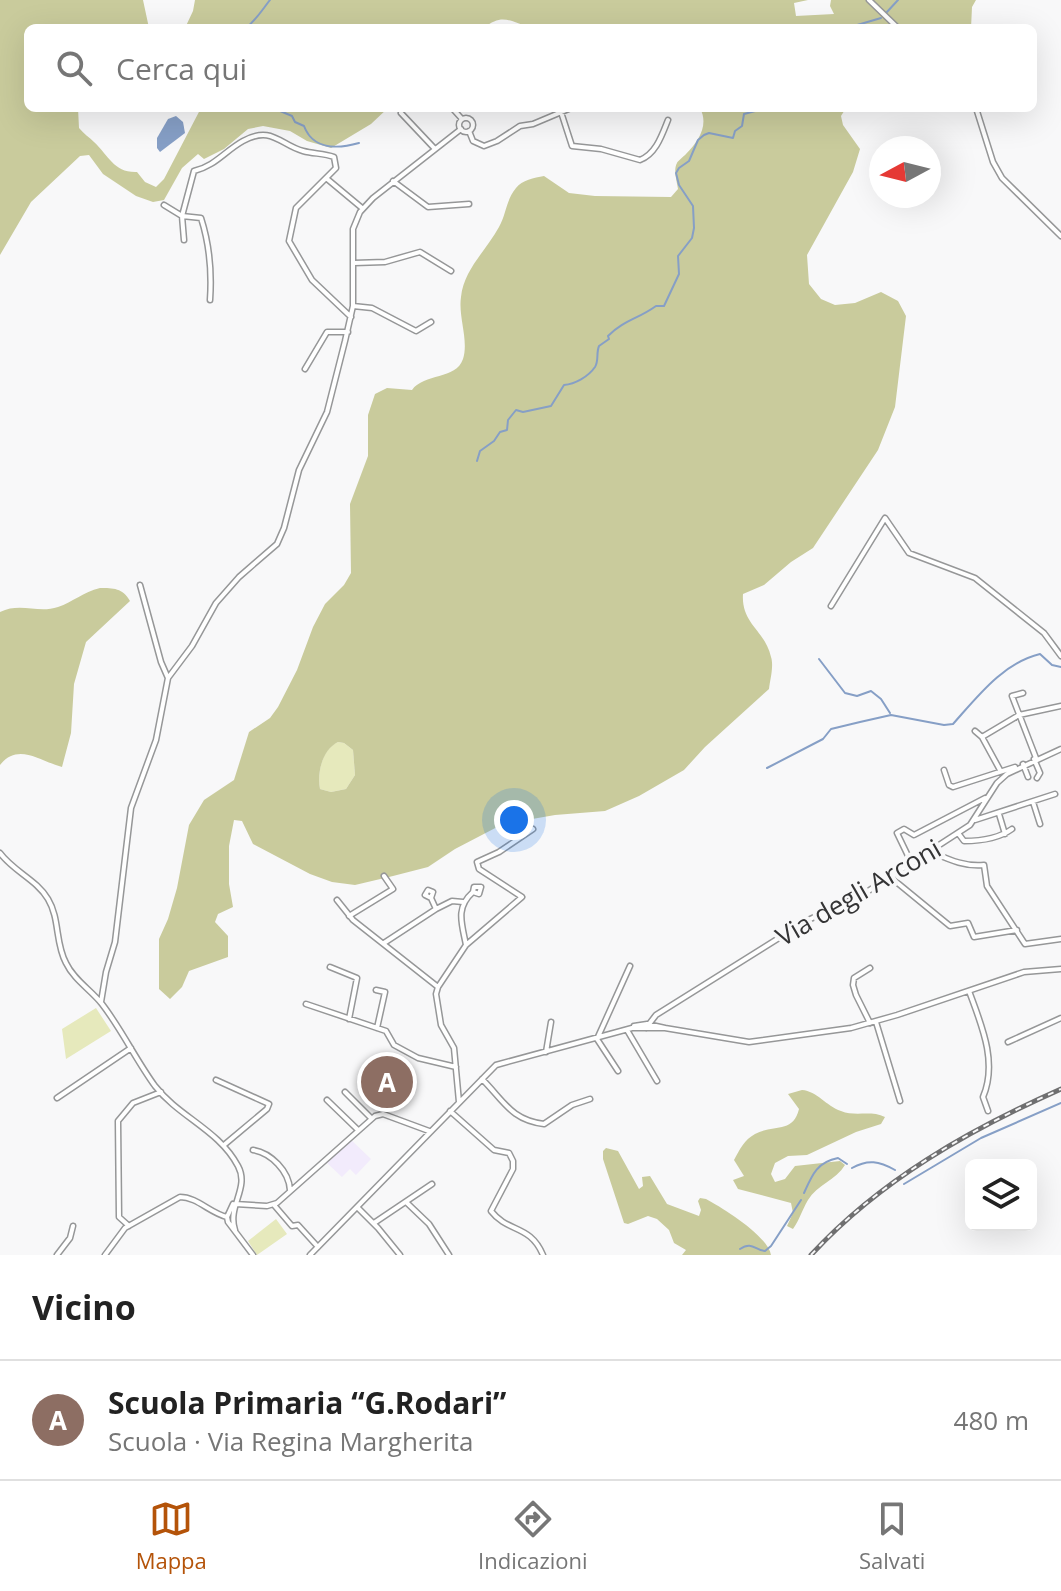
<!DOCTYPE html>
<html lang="it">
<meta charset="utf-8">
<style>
body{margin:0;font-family:"Open Sans",sans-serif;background:#f6f6f6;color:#222}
.controls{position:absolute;right:24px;bottom:24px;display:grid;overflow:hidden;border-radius:12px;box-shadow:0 8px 32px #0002}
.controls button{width:72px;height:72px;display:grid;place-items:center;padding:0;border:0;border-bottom:2px solid #e0e0e0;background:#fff;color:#222;font:40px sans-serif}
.compass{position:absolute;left:869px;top:136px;width:72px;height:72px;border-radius:50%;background:#fff;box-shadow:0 8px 32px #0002;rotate:263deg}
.you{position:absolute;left:514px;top:820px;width:28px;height:28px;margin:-20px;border:6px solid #fff;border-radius:50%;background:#1a73e8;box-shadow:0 0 0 12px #1a73e833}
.badge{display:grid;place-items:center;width:52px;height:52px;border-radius:50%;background:#b45309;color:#fff;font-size:26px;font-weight:700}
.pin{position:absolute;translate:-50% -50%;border:4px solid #fff;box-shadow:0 2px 8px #0006}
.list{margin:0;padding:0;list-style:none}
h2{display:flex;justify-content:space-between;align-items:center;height:104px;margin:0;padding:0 32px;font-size:34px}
h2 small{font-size:26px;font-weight:400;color:#767676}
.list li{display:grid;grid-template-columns:52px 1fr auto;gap:24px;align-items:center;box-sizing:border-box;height:120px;padding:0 32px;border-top:2px solid #e0e0e0}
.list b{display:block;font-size:30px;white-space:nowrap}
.list p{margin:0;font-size:26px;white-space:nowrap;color:#767676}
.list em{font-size:26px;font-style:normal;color:#767676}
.icon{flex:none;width:44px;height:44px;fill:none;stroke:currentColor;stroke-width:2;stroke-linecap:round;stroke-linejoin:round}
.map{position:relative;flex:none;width:1061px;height:1255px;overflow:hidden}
.search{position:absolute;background:#fff;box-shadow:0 8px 32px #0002;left:24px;right:24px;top:24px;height:88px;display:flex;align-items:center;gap:20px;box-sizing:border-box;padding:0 28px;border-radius:12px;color:#767676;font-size:30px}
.sheet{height:224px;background:#fff}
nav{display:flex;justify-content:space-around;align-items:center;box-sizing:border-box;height:112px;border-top:2px solid #e0e0e0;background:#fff;font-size:22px;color:#767676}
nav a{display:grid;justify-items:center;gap:4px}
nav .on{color:#b45309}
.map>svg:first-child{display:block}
.education{fill:#f2ebfc}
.green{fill:#e6e9bc}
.forest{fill:#c9cb9c;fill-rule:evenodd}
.water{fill:#869fc6}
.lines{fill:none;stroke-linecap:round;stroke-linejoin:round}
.stream{stroke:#869fc6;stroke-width:2}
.minor-casing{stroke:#969798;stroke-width:7}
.minor{stroke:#fff;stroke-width:4}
.rail-casing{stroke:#6f6f70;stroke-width:5}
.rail{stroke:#f8f8f9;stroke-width:2;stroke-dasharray:6;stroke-linecap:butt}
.labels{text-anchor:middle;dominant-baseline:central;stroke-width:8;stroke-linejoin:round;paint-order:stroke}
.street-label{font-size:26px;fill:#343435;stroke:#f8f8f9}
</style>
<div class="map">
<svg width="1061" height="1255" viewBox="0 0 1061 1255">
<rect width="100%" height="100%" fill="#f8f8f9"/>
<path class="education" d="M386 1054 402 1060 398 1072 401 1074 394 1092 387 1090 384 1100 371 1095Z
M349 1138 371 1159 356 1175 350 1169 342 1177 326 1162Z"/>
<path class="green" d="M338 742 344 743 353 750 355 775 346 789 331 792 320 789C317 773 322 749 338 742Z
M96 1008 111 1031 66 1059 62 1029Z
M276 1219 287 1234 257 1255 248 1241Z"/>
<path class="forest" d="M0 0H143L149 28H28V108H78L79 128C84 134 89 137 94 142 109 156 114 173 137 172L145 182 156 187 164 179 201 108H388L371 124 331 148 307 141 290 131 263 126 248 129 224 149 204 159 198 154 182 168 164 200 153 202 136 196 103 174 89 155 80 156 31 202 0 255Z
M195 0H808L794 3 796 16 834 14 830 6 831 0H976L972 7 971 28H531C510 21 502 13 484 28H185L193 11Z
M700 108H846L841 116 843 125 860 149 853 172 807 255 809 284 821 299 835 305 855 303 881 292 898 301 906 316 895 407 878 450 813 548 791 562 764 585 743 594C741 624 765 630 771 657 774 666 770 680 769 689L705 747 684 770 639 796 605 811 555 815 503 824 455 849 428 867 393 876 355 885 332 882 310 874 253 844 242 821 234 820 229 846V884L233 907 218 914 215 922 228 936V957L189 971 182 987 170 999 159 989V939L168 919 177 888 189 825 204 800 234 780 249 732 270 718 278 707 297 670 313 627 325 604 344 585 351 573 350 504 368 456V415L375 394 387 388 412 390C424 373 456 380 463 359 469 340 458 317 461 297 464 269 486 251 499 227 506 215 506 200 516 188 522 180 534 178 544 176L569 193 595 196 671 197 678 189C677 182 673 170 677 163 677 162 685 155 686 154 699 141 709 125 700 108ZM338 742 344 743 353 750 355 775 346 789 331 792 320 789C317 773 322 750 338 742Z
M100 588C113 588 123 588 130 601L86 642 74 684 71 733 62 767C40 761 18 742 0 765V612C21 602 38 614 58 607 73 602 83 592 100 588Z
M802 1090C817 1091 826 1106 841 1111 855 1117 871 1110 885 1117L881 1124 856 1132 807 1155 788 1156 775 1163 771 1174 775 1182 785 1179 795 1166 840 1161 845 1165C836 1180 817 1185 808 1200 802 1210 799 1221 793 1229L787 1226 793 1213 791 1203 738 1189 733 1180 744 1176 734 1160C740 1149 744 1140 755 1134 773 1124 793 1134 799 1109L788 1094Z
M606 1148 618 1151 639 1189 643 1186 642 1177 650 1176 667 1204 699 1216 701 1210 698 1201 700 1198 706 1199C723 1208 768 1236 771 1255H682L686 1250 674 1243 669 1230 657 1219 648 1216 628 1224 624 1223 603 1159V1151Z"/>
<path class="water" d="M176 116 183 122 185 133 160 152 157 148V138L168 119Z"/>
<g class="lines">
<path class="stream" d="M886 13 898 0
M246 28C257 19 262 10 270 0
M847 28 881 18
M273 108 292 116 295 122 304 126C313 150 338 149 359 143
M477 461 480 451 494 441 500 432 507 430 508 420 516 410 523 412 551 406 564 385C575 384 588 377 595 367 599 361 596 353 599 346L609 339 608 336C624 320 638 319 656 306H664L679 274 678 256 692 238 694 228 693 206 679 185 676 173 679 168 689 161 698 140 704 135 709 133 733 138 735 131 742 126 744 114 767 108
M819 659 845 693 857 696 871 691 881 699 890 713
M767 768 823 739 831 729 860 722 891 715 944 725 953 724C978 696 1003 663 1040 654L1052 665 1061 667
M852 1168C868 1159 879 1161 895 1170
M904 1184 981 1138 1061 1103
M804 1193C812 1175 817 1162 838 1158L847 1164
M740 1249C752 1241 755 1250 765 1251L771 1246 801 1200"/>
<g class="minor-casing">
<path id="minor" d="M869 0 898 28
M452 108 462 119
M562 108 561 112 572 146 601 149 640 160C656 154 662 135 668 120
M976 108 993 162 1002 178 1061 236
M401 113 435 149
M459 125a7 7 0 1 1 14 0a7 7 0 1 1-14 0Z
M469 131 473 141 484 146 497 141 520 126 533 124 571 108
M393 181 428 207 469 204
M164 205 182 216 184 240
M354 263 385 262 420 252 451 271
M210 300C212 271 210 246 201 218L182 216 194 171C215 166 225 151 243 141 272 125 280 145 303 151 314 154 324 153 334 157L336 168 326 178
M353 306 372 308 416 331 431 322
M351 317 312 280 289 241 296 208 326 178 362 208
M305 369 327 332H348
M140 585 161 662 168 678
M831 606 885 518 909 553 975 578 1044 633 1061 656
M1023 693 1012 696 1036 758
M975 731 982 737
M1034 759 1040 773 1037 778
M1023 764 1028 777
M944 770 949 785 953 787 1015 767
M1000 770 982 737 1019 715 1061 706
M1033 802 1040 824
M999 814 1005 834
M975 820 1055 794
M958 833 964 841C981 841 998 839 1012 829
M929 851C948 859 964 867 984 865L987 886 1025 944 1061 939
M0 853C13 871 37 880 48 899 60 919 55 943 66 963 74 980 91 990 102 1004 122 1030 136 1060 155 1086 179 1117 219 1130 238 1166 250 1188 227 1206 235 1230
M911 862 897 833 904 829 914 835 985 798
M889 876 950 926 968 923 974 937 1017 930
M431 898 425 895 428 890 433 892 431 898 436 909 452 901 463 902
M337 900 353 920 438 987
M349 916 393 889 384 876
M384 943 436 909
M466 945C462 924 455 908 473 892L479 894 481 887H474L473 892
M330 967 357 978 349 1019
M376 990 385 992 377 1028
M969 991C981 1024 998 1062 983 1097L988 1111
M101 1002 106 972 115 942 131 808 156 740 168 678 192 646 216 603 239 577 277 544 284 528 299 470 327 412 345 341 353 306V229L360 212 373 198 461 129
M306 1004 386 1031 394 1045 418 1058 456 1067
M876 1022 900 1101
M870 1023 856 995 853 985 854 978 870 968
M634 1026 647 1024 665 1028
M646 1028 656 1015 806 921 862 895 970 825 997 783 1007 774 1061 749
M627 1030 657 1081
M1008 1042 1061 1018
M546 1052 551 1022
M618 1071 597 1039 630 966
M482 1079C504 1101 511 1120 544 1124L572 1105 590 1099
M216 1080 269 1104 267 1109 224 1145
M345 1092 371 1118
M57 1098 131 1048
M327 1100 357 1129
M459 1102 454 1048 441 1025 436 994 438 987 466 945 522 897 479 869 477 862 499 852 533 829
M450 1111 494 1150 509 1153 513 1161V1169L491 1211C508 1233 530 1224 543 1255
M253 1150C271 1153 289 1171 290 1190
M406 1202 429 1224 449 1255
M233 1204 227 1217 228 1222 253 1255
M235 1204 267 1206 277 1203 375 1116 383 1114 429 1131
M274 1205 292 1226 298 1225 318 1247
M357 1207 378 1228 400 1255
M374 1223 432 1184
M129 1226 119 1217 118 1121 133 1103 161 1092
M57 1255 70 1238 73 1226
M105 1255 125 1228 180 1197C197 1197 210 1213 227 1217
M310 1255 496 1065 632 1028H665L749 1042 851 1028 897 1015 1024 972 1061 969"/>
</g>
<use href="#minor" class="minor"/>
<g class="rail-casing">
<path id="rail" d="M811 1255C880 1180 969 1130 1061 1089"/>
</g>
<use href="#rail" class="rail"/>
</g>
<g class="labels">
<g class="street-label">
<text transform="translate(858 892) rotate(-30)">Via degli Arconi</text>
</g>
</g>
</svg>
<div class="controls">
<button><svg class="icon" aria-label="layers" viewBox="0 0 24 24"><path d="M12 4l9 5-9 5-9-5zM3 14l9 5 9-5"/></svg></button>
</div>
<svg class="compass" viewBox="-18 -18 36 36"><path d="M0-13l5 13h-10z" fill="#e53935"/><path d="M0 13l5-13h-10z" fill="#767676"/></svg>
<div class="you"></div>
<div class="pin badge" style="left:387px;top:1082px;background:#8d6e63">A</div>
<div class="search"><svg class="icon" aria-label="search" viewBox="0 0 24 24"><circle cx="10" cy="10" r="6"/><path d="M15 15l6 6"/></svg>Cerca qui</div>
</div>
<section class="sheet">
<h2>Vicino<small></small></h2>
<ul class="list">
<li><span class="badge" style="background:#8d6e63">A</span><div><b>Scuola Primaria “G.Rodari”</b><p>Scuola · Via Regina Margherita</p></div><em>480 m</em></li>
</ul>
</section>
<nav>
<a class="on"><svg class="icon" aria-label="map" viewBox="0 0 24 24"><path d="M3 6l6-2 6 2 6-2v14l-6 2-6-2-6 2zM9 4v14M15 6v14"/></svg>Mappa</a>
<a><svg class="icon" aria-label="directions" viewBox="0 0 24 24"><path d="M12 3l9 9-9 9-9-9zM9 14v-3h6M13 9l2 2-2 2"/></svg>Indicazioni</a>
<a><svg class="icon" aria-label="saved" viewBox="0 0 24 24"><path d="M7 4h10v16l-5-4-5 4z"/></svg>Salvati</a>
</nav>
